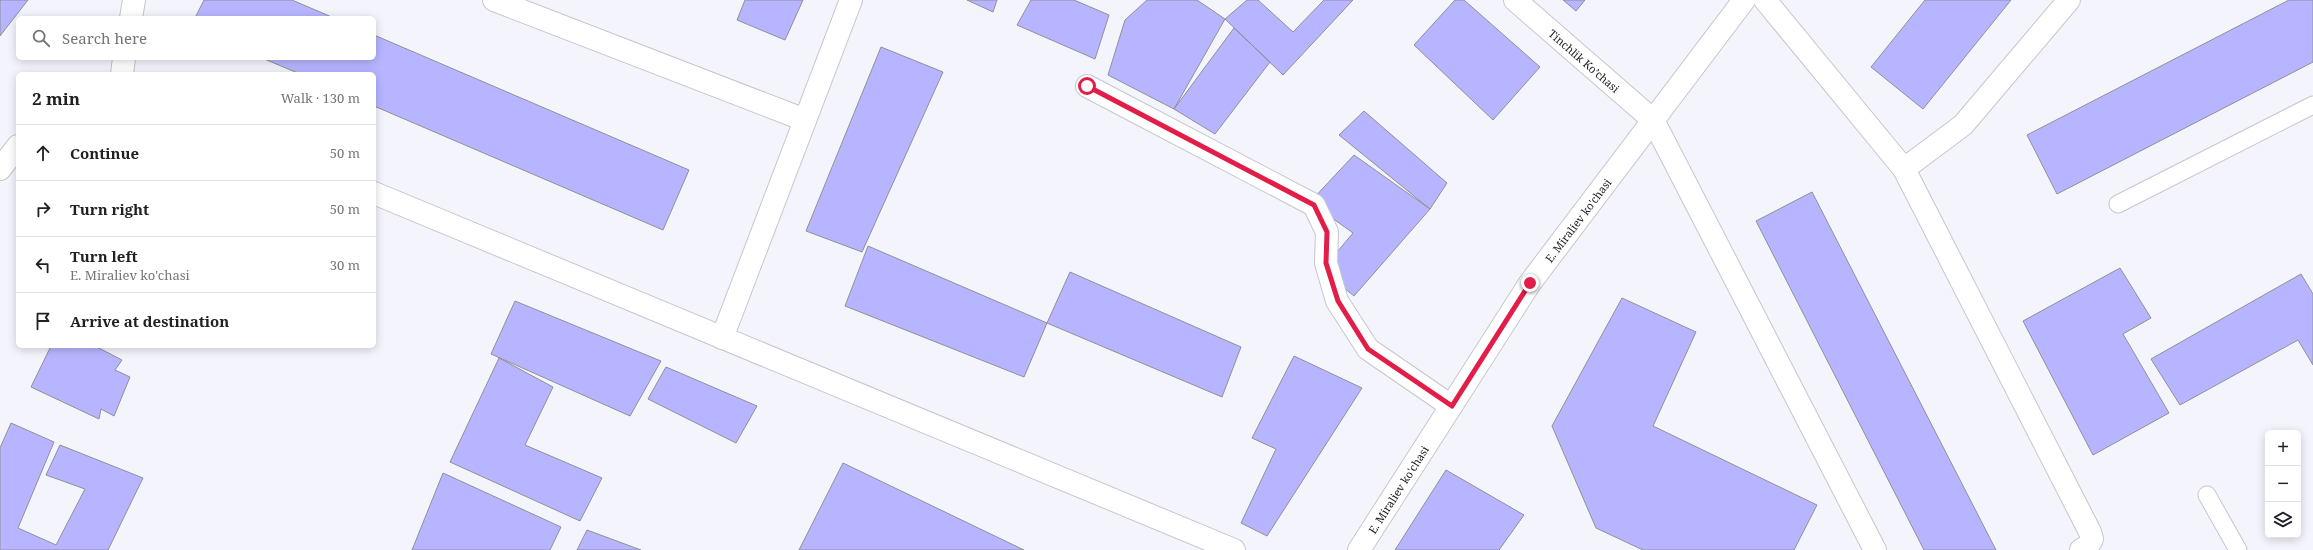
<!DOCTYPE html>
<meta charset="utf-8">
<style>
body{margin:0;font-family:"Noto Serif",serif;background:#f6f6f6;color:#202124}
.controls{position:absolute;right:12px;bottom:12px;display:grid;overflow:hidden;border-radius:6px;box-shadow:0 2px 10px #0003}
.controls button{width:36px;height:36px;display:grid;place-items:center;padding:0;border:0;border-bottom:1px solid #e0e0e0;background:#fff;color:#202124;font:20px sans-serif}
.stop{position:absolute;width:12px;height:12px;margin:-9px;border:3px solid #e11d48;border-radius:50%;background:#fff}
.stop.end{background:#e11d48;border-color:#fff;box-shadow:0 1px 4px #0008}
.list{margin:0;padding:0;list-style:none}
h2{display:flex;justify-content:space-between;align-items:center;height:52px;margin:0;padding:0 16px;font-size:17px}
h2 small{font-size:13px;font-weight:400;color:#757577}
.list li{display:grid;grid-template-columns:26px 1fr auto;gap:12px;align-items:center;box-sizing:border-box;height:56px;padding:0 16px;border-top:1px solid #e0e0e0}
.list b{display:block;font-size:15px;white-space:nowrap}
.list p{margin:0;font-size:13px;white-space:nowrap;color:#757577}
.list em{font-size:13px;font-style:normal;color:#757577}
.icon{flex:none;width:22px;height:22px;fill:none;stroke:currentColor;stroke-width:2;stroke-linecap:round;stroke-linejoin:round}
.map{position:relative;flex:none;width:2313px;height:550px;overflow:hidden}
.search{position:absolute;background:#fff;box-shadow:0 2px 10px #0003;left:16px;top:16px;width:360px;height:44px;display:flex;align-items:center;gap:10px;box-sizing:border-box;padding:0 14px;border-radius:6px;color:#757577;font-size:15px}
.panel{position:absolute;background:#fff;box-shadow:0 2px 10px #0003;left:16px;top:72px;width:360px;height:276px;border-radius:6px}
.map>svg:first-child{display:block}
.building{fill:#b7b5ff;stroke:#8f9097}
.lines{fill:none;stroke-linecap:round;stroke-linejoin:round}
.service-casing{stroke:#c6c6ce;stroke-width:19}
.minor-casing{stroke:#c6c6ce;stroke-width:24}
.tertiary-casing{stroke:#c6c6ce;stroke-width:24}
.service{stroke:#fff;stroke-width:17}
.minor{stroke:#fff;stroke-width:22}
.tertiary{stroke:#fff;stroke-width:22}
.route{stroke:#e11d48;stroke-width:5}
.labels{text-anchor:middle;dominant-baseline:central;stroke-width:4;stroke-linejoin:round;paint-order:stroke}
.street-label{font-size:11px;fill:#222326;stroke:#f4f4fd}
</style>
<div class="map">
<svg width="2313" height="550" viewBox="0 0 2313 550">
<rect width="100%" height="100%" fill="#f4f4fd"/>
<path class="building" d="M0 0H28L0 36Z
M204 0H292L334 18H195Z
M745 0H803L785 40 737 20Z
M967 0H997L993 12Z
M1031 0H1074L1109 15 1095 59 1017 25Z
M1147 0H1197L1225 19 1174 109 1108 75 1125 20Z
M1247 0H1258L1293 32 1324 0H1353L1283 75 1225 19Z
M1455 0H1464L1540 67 1493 120 1414 45Z
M1563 0H1585L1576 11Z
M1925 0H2011L1923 109 1871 67Z
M2289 0H2313V62L2057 194 2027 135Z
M1234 28 1270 62 1215 134 1174 109Z
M374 35 689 170 663 230 374 106V74H300L262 58H374Z
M881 47 943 72 862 252 806 231Z
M1364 111 1447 183 1430 209 1339 135Z
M1354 155 1430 209 1354 296 1322 270 1353 233 1310 202Z
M1812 192 1996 550H1924L1756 221Z
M868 246 1047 323 1024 377 845 306Z
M2120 268 2151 318 2123 334 2169 413 2093 455 2023 321Z
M1070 272 1241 347 1222 397 1047 323Z
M2301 274 2313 294V365L2298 340 2180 405 2151 359Z
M1622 298 1696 332 1653 426 1817 505 1794 550H1643L1596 528 1552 426Z
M515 301 661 361 630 416 491 354Z
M51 346H95L122 360 115 370 130 377 114 416 101 409 99 419 31 387Z
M1294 356 1362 388 1267 536 1241 523 1276 449 1252 438Z
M499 358 553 387 525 445 602 478 580 521 450 462Z
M666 367 757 406 736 443 648 399Z
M11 423 54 442 18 528 56 545 85 489 46 475 60 445 143 478 108 550H0V448Z
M843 463 1024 550H799Z
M1446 470 1524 515 1499 550H1395Z
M443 473 561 527 550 550H412Z
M587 530 641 550H577Z"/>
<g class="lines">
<g class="service-casing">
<path id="service" d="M2118 204 2313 105
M2207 495 2238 550"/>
</g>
<g class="minor-casing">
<g id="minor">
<path d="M494 0 805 120"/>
<path id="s1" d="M1515 0 1653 120 1875 550"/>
<path d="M1765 0 1904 169 2090 532 2092 539 2088 546 2081 550"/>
<path d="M131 18 134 0"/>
<path d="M122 74 124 58"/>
<path d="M1087 86 1314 205 1327 232 1326 263 1337 301 1368 349 1451 406"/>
<path d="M0 169 18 146"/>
<path d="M1904 169 1963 125 2069 0"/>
<path d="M374 193 1234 550"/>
<path d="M722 338 851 0"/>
</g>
</g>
<g class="tertiary-casing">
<g id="tertiary">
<path id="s2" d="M1359 550 1530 283 1744 0"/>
</g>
</g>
<use href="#service" class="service"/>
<use href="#minor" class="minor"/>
<use href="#tertiary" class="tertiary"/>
</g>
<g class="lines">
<path class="route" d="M1087 86 1314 205 1327 232 1326 263 1338 301 1368 349 1452 406 1530 283"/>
</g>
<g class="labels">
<g class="street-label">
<text stroke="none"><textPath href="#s1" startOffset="92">Tinchlik Ko’chasi</textPath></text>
<text stroke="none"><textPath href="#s2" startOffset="396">E. Miraliev ko'chasi</textPath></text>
<text stroke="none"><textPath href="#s2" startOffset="72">E. Miraliev ko'chasi</textPath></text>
</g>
</g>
</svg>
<div class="controls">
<button>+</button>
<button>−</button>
<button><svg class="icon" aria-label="layers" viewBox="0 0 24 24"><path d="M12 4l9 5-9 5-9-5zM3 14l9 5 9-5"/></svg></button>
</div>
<div class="stop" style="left:1087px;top:86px"></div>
<div class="stop end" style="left:1530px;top:283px"></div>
<div class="search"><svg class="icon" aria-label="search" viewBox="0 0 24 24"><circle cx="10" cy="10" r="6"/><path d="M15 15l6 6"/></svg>Search here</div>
<section class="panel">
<h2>2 min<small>Walk · 130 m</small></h2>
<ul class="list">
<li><svg class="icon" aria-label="ahead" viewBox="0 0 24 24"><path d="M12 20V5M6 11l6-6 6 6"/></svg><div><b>Continue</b></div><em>50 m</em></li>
<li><svg class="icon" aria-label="right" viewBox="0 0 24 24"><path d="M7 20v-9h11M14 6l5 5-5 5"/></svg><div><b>Turn right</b></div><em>50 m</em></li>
<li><svg class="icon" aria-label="left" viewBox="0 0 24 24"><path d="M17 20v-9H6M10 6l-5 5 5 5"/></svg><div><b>Turn left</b><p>E. Miraliev ko'chasi</p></div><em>30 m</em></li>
<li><svg class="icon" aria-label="arrive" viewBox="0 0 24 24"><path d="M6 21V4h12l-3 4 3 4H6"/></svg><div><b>Arrive at destination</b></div></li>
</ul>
</section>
</div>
